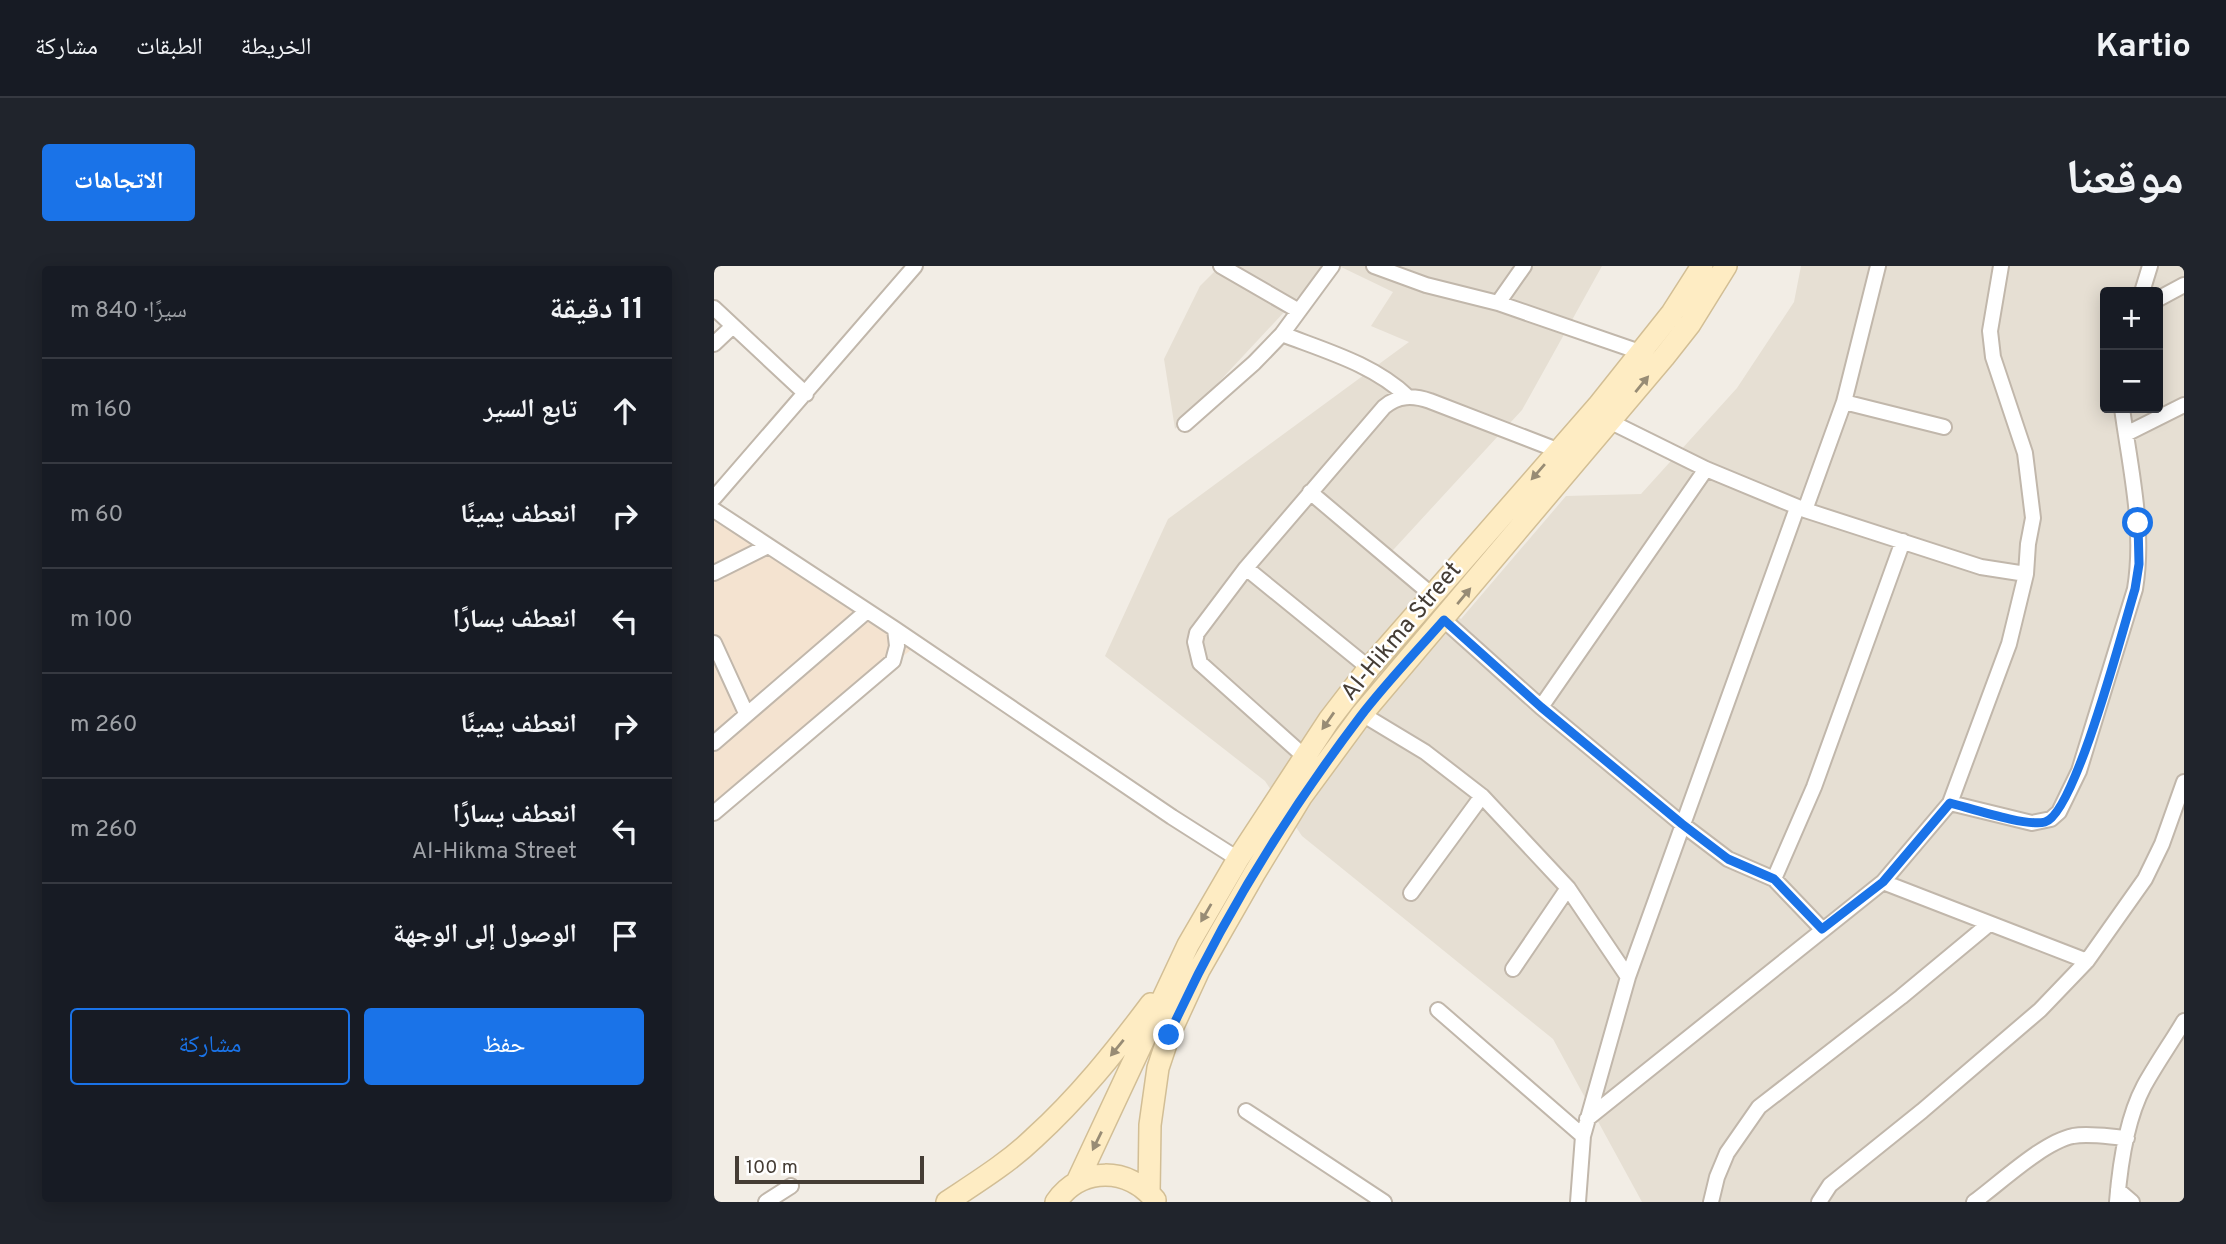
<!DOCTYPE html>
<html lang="ar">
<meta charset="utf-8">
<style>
body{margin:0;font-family:Overpass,"Noto Naskh Arabic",sans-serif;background:#20242c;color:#f1f3f6;direction:rtl}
.controls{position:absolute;right:21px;top:21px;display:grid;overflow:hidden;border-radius:7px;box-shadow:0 4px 18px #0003}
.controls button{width:63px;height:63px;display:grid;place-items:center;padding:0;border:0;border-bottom:2px solid #363941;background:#171b24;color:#f1f3f6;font:35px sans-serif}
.scale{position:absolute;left:21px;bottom:18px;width:189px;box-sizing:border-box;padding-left:7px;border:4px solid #453d35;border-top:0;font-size:19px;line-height:24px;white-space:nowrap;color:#453d35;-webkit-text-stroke:5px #fff;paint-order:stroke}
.stop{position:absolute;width:21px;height:21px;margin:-16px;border:5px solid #1a73e8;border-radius:50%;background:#fff}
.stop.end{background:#1a73e8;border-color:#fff;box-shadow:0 2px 7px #0008}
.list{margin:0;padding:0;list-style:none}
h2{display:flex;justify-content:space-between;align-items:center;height:91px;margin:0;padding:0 28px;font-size:30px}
h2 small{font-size:23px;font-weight:400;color:#9ea1a6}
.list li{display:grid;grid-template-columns:46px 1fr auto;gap:21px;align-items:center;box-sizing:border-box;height:105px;padding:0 28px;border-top:2px solid #363941}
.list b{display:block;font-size:26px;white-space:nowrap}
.list p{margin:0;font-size:23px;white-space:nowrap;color:#9ea1a6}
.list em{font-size:23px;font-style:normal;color:#9ea1a6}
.actions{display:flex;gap:14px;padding:21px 28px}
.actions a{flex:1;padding:16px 0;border:2px solid #1a73e8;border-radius:7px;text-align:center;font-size:24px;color:#1a73e8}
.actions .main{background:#1a73e8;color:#fff}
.icon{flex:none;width:38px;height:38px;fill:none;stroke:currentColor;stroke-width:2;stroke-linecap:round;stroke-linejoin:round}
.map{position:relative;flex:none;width:1470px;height:936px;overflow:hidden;direction:ltr;border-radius:7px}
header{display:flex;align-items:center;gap:42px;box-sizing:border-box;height:98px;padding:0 35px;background:#171b24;border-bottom:2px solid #363941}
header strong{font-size:33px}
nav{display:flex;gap:38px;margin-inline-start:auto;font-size:24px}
.intro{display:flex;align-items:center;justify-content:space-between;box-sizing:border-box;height:168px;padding:0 42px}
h1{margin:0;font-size:49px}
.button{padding:18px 32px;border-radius:7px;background:#1a73e8;color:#fff;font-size:24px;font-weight:700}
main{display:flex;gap:42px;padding:0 42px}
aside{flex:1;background:#171b24;border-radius:7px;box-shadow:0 4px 18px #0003}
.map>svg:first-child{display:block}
.residential{fill:#e6dfd3;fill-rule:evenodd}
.commercial{fill:#f4e3d0}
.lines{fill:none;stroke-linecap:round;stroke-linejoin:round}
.street-casing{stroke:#c1b7ab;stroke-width:18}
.secondary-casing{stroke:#d2be95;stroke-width:24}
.street{stroke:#fff;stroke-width:14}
.secondary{stroke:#feecc3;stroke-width:21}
.oneway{fill:#988c75}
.route{stroke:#1a73e8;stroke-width:9}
.labels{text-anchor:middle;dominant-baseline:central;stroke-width:5;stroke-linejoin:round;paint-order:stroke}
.street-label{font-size:24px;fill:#453d35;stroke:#fff}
</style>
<header>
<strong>Kartio</strong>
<nav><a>الخريطة</a><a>الطبقات</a><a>مشاركة</a></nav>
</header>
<div class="intro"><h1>موقعنا</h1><a class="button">الاتجاهات</a></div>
<main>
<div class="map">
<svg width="1470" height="936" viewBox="0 0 1470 936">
<rect width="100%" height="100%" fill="#f2ede5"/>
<path class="residential" d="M506 0H613L461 163 450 93 486 20Z
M625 0H888L808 144 669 295 747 353 852 230 927 228 1023 122 1080 36 1087 0H1470V936H928L839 773 588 570 551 515 391 390 454 253 695 76 657 60 679 26ZM1391 26H1444V142H1391Z"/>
<path class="commercial" d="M0 249 203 379 0 541Z"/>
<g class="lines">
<g class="street-casing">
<path id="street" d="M507 0 585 45
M660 0 712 19 784 37 926 86
M1428 26 1436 0
M1444 33 1470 19
M784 37 810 0
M0 42 92 128
M568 68C612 85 659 98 694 131
M0 78 19 60
M1130 136 1230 161
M897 156 992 203 1091 244 1267 301 1312 308
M471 158 540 97 568 68 618 0
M1412 168 1470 139
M596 226 718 329
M0 232 201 0
M0 244 181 363 458 551 524 593
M1091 244 1130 136 1164 0
M532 302 655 402
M0 307 54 280
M730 354 827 441 968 558 1014 593 1060 613 1108 663
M0 377 32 447
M827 441 992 203
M648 448 711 486 768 530 854 622 914 711
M0 477 153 345
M591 491 486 397 481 376 483 367 532 302 670 141C684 129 699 129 716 135L843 184
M1236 537 1318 557 1337 553 1345 546 1365 505 1421 323C1431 262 1416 202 1408 142
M0 547 179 395 183 380 181 363
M1060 613 1100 521 1189 275
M1169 616 1373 695
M697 627 768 530
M799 703 854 622
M724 744 869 870
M532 845 670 936
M873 853 1169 616 1236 537 1295 378 1312 308 1314 278 1319 252 1311 187 1279 91 1276 65 1287 0
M1404 924 1418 936
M52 936 77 920
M864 936 869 870 914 711 1083 242
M997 936 1003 911 1013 887 1045 841 1187 731 1275 658
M1105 936 1116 919 1208 845 1326 744 1373 695 1431 613 1448 578 1470 516
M1260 936C1286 917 1329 876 1359 870 1376 867 1395 871 1413 872
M1403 936C1406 898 1412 854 1430 820 1442 798 1457 777 1470 755"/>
</g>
<g class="secondary-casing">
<path id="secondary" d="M363 916 474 679 524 593 615 454 655 402 884 140 958 47 988 0
M435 927 436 859 444 802 455 769 485 704 540 608 587 531 648 448 950 91 976 58 1012 0
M233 936C263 916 294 897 320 872 364 832 401 786 437 738
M342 936C367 900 415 901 441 934"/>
</g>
<use href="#street" class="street"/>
<use href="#secondary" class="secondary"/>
</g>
<defs><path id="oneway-solid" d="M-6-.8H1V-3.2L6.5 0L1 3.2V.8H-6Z" transform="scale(1.75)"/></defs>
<g class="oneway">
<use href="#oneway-solid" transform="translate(928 118) rotate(-51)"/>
<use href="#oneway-solid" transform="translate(824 206) rotate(131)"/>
<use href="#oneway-solid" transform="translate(750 330) rotate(-50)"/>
<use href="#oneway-solid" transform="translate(614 455) rotate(125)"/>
<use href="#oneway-solid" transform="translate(492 647) rotate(120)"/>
<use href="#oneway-solid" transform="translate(403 782) rotate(129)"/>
<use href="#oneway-solid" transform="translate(383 875) rotate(116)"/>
</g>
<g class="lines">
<path class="route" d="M455 769C506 656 571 550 646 451 672 417 702 386 730 354L827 441 968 558 1014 593 1060 613 1108 663 1169 616 1236 537C1256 542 1313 561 1331 556 1361 548 1410 359 1421 323L1425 298 1424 257"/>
</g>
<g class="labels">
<g class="street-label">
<text transform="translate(688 366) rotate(-50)">Al-Hikma Street</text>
</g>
</g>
</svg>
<div class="controls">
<button>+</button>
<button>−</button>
</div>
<div class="scale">100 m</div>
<div class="stop" style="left:1424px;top:257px"></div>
<div class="stop end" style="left:455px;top:769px"></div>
</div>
<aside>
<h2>11 دقيقة<small>سيرًا · 840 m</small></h2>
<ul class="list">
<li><svg class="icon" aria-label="ahead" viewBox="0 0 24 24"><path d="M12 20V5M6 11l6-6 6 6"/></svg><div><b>تابع السير</b></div><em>160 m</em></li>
<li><svg class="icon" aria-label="right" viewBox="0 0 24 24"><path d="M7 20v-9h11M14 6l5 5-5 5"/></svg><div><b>انعطف يمينًا</b></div><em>60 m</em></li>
<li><svg class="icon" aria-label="left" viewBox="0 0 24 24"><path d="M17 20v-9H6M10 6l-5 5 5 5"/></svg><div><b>انعطف يسارًا</b></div><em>100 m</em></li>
<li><svg class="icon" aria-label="right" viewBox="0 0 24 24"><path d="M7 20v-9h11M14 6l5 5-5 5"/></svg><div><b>انعطف يمينًا</b></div><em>260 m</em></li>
<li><svg class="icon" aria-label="left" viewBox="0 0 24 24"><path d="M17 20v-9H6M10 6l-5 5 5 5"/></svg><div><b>انعطف يسارًا</b><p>Al-Hikma Street</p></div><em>260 m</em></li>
<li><svg class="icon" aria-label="arrive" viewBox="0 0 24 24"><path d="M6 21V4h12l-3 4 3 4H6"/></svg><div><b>الوصول إلى الوجهة</b></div></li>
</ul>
<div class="actions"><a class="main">حفظ</a><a>مشاركة</a></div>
</aside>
</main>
